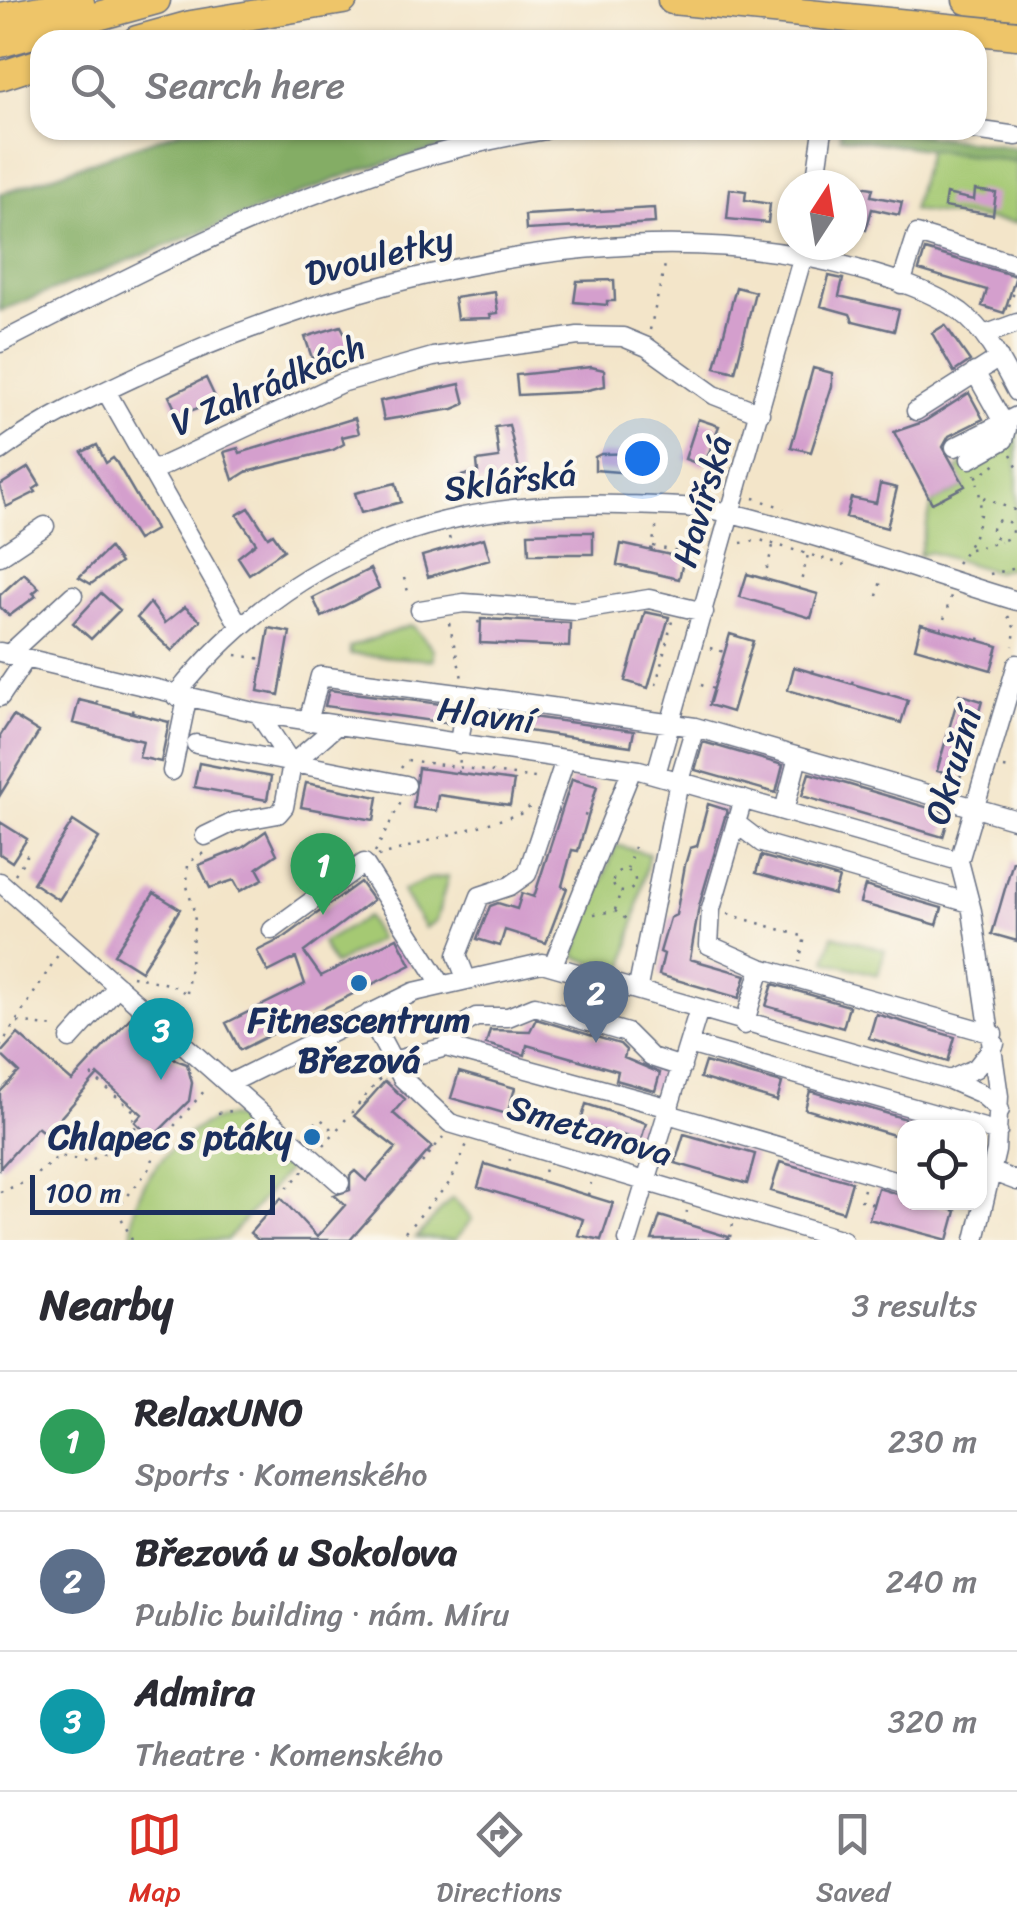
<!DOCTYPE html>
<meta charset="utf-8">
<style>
body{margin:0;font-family:Sriracha,sans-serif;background:#f7f7f7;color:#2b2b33}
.controls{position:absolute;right:30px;bottom:30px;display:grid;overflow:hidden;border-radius:20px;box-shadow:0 2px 8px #0004}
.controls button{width:90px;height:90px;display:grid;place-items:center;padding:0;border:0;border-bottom:2px solid #e1e1e2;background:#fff;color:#2b2b33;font:50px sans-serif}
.compass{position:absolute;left:777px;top:170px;width:90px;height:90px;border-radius:50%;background:#fff;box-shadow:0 2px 8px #0004;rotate:12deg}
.scale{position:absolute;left:30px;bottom:25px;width:245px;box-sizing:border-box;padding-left:10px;border:5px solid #1b2f5e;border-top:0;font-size:28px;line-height:35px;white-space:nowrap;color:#1b2f5e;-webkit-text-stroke:8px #fbf7ec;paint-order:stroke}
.you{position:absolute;left:642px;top:458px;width:35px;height:35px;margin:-25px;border:8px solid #fff;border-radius:50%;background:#1a73e8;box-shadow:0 0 0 15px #1a73e833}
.badge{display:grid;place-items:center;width:65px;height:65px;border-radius:50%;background:#d93025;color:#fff;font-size:32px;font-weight:700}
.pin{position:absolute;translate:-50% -82px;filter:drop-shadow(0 2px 5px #0008)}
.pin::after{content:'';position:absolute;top:52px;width:35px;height:30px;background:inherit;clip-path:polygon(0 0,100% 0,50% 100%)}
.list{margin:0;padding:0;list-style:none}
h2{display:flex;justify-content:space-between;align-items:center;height:130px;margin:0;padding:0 40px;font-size:42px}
h2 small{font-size:32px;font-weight:400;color:#7c7c81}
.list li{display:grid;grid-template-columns:65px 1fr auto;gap:30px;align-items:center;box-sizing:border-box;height:140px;padding:0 40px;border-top:2px solid #e1e1e2}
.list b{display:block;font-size:38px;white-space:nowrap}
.list p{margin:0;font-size:32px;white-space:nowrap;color:#7c7c81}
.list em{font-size:32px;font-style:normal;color:#7c7c81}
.icon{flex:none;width:55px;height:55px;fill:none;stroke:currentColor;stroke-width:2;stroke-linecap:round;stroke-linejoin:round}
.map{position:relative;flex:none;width:1017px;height:1240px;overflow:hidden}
.search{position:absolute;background:#fff;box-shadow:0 2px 8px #0004;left:30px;right:30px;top:30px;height:110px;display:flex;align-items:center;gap:25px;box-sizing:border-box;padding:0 35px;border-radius:30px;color:#7c7c81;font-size:38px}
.sheet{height:550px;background:#fff}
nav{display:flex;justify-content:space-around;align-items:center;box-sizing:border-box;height:140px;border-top:2px solid #e1e1e2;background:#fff;font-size:28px;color:#7c7c81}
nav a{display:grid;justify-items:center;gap:5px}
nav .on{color:#d93025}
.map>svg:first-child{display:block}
.green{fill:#a5c973;stroke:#607c68;stroke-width:2.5}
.forest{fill:#84ad65;stroke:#506e62;stroke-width:2.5}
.building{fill:#d49fcd}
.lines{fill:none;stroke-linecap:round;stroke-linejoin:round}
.minor-casing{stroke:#676f83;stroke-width:21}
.highway-casing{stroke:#676f83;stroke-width:31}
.path{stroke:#676f83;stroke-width:2.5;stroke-dasharray:2.5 8;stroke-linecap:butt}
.minor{stroke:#fff;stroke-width:18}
.highway{stroke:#eec569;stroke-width:28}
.poi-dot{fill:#1f6fb2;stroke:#fbf7ec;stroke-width:4}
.labels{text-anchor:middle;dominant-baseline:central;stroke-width:8;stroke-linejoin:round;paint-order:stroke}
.street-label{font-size:35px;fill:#1b2f5e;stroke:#fbf7ec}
.poi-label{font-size:35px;font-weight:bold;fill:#1b2f5e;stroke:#fbf7ec}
</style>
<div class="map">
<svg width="1017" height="1240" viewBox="0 0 1017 1240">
<rect width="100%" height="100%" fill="#fbf7ec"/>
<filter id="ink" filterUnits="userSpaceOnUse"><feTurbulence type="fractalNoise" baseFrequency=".01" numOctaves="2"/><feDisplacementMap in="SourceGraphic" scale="20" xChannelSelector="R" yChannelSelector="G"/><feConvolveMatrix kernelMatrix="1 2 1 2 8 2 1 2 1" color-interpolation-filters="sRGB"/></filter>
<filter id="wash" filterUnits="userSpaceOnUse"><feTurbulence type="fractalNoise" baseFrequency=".0048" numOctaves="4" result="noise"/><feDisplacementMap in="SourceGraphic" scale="40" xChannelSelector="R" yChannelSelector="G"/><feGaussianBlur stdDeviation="2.25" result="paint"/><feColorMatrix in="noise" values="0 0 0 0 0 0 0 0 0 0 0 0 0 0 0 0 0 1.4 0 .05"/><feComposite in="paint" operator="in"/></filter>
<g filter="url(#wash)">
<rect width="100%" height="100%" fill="#f3e5c9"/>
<path class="green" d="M929 148 1017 162V223L912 210Z
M1017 421V565L996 572 929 552 919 556 932 503 964 487 956 470Z
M412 625 433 649V660L350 654V647Z
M616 845 649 854 623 974 574 956Z
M448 877 436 921 425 928 402 891 429 879Z
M367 917 379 939 334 965 322 943Z
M833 935 885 950 878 975 826 961Z
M229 1117C259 1122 273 1141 275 1170L291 1152 298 1158 227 1240H135C118 1196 185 1118 229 1117Z
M452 1198 472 1219 455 1240 416 1238Z"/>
<path class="forest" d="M182 130H504L358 171 0 311V194Z
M840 130H891L1017 148V162L840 137Z"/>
<g id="blocks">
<path class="building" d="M852 185 873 188 871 196 902 202 899 215 872 209 866 230 852 227Z
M730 189 746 191 745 200 770 204 768 223 727 219Z
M975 190 996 193 993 215 944 207 946 194 974 200Z
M654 208 655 223 526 230 525 215Z
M925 250 1016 276 1004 313 982 306 987 290 919 270Z
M829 276 843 279 839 296 899 310 894 331 853 321 850 314 821 306Z
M614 280 615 301H607V305L574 302 577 281Z
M736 287 755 292 735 372 715 367Z
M495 292 498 313 490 314 491 318 457 319 454 298Z
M945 325 970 361 954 372 932 333Z
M341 326 351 345 320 359 319 355 312 358 305 337Z
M591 367 604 370 605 386 579 392 518 395 516 375Z
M813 368 832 373V386L811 452 791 447Z
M206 378 215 397 208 400 210 404 178 415 169 396Z
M460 384 465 404 453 409 384 420 380 401Z
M969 393 983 419 949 436 943 447 965 486 932 503 894 432 923 422Z
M355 418 359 433 342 437 344 444 333 450 246 472 233 480 224 452 238 448 240 453Z
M698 419 719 426 704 466 685 459Z
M509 425 521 478 451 488 449 479 478 472 477 461 499 458 495 427Z
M97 445 106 463 113 458 117 463 152 523 155 530 137 540 82 452Z
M643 453V474L595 470V457L601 454Z
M29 467 40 485 34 489 36 492 6 507 0 485Z
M396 483 401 502 361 513 355 493Z
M880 484 897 488 887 528 846 517 851 498 876 503Z
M249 508 268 537 273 534 284 550 249 574 238 557 256 543 237 515Z
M560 532H593V554H529L528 533Z
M484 538 490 559 428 577 422 556Z
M621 544 684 558 679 579 617 565Z
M109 548 120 563 91 584 79 577Z
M370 569 379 588 322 617 313 598Z
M24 573 39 588 33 593 36 596 9 616 0 607V595Z
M747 574 818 594 811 618 740 597Z
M101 593 120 610 91 639 73 623Z
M150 603 165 623 185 607 200 620 172 651 137 618Z
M645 612 669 617 648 688 625 681Z
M481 619 570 623 569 647 480 643Z
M921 624 998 646 991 670 915 648Z
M269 628 290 632 279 695 258 691Z
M730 634 753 641 732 712 709 705Z
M794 667 908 700 901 723 788 690Z
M329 690 449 705 447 723 325 706Z
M959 694 982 701 960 778 937 771Z
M79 700 169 722 161 762 139 757 143 741 73 723Z
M488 711 634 731 631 746 486 725Z
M13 716 39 732 0 795V736Z
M703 742 783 765 776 793 695 770Z
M199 763 271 777 267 800 194 787Z
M418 768 514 781 510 805 438 795 436 811 413 808Z
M809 773 950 814 943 837 802 796Z
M572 779 597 786 578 851 572 850 562 886 567 888 546 943 505 930 500 946 477 939 490 906 498 903 517 909 522 893 534 897Z
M306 783 378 797 374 820 301 807Z
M708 804 727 810 699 906 690 959 746 975 739 998 659 975 664 954 660 952 670 918 676 915 685 865 690 848 697 846Z
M73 821 99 838 59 900 33 883Z
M0 822 27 839 12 862 0 854Z
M266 831 277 854 257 868 263 879 240 891 234 880 210 888 199 865 242 848Z
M761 856 839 878 834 895 756 873Z
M1013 861 1017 862V941L992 934Z
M360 882 373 900 304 952 321 976 397 938 411 965 240 1050 226 1023 305 984 296 958 268 972 257 951 285 937Z
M865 886 942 908 937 925 860 903Z
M154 893 180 909 141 971 114 954Z
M773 984 849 1006 843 1028 766 1006Z
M876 1014 955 1037 948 1062 869 1038Z
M131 1017 176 1060 187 1064 192 1083 189 1101 152 1138 135 1122 142 1114 98 1075 46 1134 37 1127 0 1168V1092L19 1072 0 1054 18 1034 72 1081Z
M536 1019 620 1044 626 1050 624 1058 660 1073 655 1091 616 1080 618 1071 527 1045 525 1055 486 1044 490 1030 530 1031Z
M705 1062 782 1083 777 1101 700 1078Z
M459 1072 515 1088 507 1114 451 1098Z
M385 1081 405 1099 393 1113 432 1147 350 1240H258L250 1233 281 1198 317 1237 345 1205 334 1195 350 1190V1175L355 1171 366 1181 396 1148 354 1116Z
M810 1091 937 1128H904V1138L805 1109Z
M586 1104 646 1123 641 1140 580 1125Z
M684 1134 755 1154 747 1184 675 1163Z
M780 1162 852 1182 843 1212 771 1191Z
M485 1164 613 1203 601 1240 578 1235 583 1219 478 1187Z
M878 1188 904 1196V1202H928L956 1211 948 1240 869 1219Z
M660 1216 729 1237 728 1240H652Z"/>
</g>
</g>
<g filter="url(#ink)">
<use href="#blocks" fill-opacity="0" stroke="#676f83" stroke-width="2.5"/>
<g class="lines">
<g class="minor-casing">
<path id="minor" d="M975 130 1017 136
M815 185 823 130
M901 284 917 234 1017 264
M984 335 1017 323
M0 343C172 255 351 160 545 130
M106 391 239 625
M916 411 999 358
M955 447 1017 416
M0 451C42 420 92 397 139 375 347 278 631 205 857 269 892 279 931 290 961 312 987 332 1002 364 1017 392
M970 459 1004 440 1007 429 975 372
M152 471 341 383 433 357 578 336 623 337 647 347 714 395 760 413
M0 556 45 526
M420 610 464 603 576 611 649 599 704 612
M0 652 258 713 639 770 959 861
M8 655 73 595
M175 696C290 552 441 498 622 505 658 506 699 506 735 514 830 538 923 573 1017 601
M0 697 25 660
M258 713 292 764
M308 722 320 676 466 695
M196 744 406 785
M459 744 466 695 695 727 1017 820
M172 771 187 699
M656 774 806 245
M743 799 711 909 709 945 761 968 993 1034
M784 811 798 757
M737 824 762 843 970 903
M205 836 234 822 278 814 284 807 292 764 336 726
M0 882 340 1183
M272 930 364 863 442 985
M553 965 632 769
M466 978 457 955 480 896 510 886 527 874 565 760
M638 987 679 781 695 727
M368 1014 402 1078 450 1123 843 1240
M744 1025 761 968
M70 1039 118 986
M689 1044 998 1132
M446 1047 464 1024 476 1017H508L535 1006 627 1033 651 1057 682 1067
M393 1061 446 1047 670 1108
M950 1080 976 1068 995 1044
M230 1083 414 992 542 963 950 1080 980 1093 1000 1110
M668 1114 904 1183
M993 1172 1017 1181
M628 1240 699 1009
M975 1240 996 1151 999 1096 972 911 959 861 1017 664"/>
</g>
<g class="highway-casing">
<path id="highway" d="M672 0 1017 35
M967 0 1017 5
M0 17 80 3
M137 40 191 25 343 0
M0 43 156 0
M0 76 40 63"/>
</g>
<path class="path" d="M833 174 859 178 858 186
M1009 306 1017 284
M650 330 665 265
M1011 454 1017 466
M976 477 1000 461
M754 498 784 508
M983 498 1017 511
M992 530a10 10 0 1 1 20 0a10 10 0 1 1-20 0Z
M449 537 452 547
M741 543 760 540 848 566
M653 546 699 557
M970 549 1001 542
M651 550 657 524
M957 563C980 533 986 511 975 474
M990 574 1017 568
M404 578 409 595
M764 579 773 546
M799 589 808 555
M877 596 882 577
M1008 616 1015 629 1013 646
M478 621 481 629
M449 623 462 678
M941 629 951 596
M979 640 980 636
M710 648 724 652
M236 655 263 659
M813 672 816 663
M852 683 855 674
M656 685 672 621
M701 685 714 689
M888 694 891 685
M97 703 98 695
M132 712 134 703
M401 768 407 760 542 779
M1004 768 1014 770
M458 773 460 759
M584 815 594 818
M375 852 401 802
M378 856 523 813 531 806
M627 869 634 847
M613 881a11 11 0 1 1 22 0a11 11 0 1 1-22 0Z
M15 874 27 856 19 850
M615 910 620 893
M594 914 615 911 632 923
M728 914 805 937 799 962
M132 976 172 985 187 994
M187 993 195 915 187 886 188 863 205 852
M18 1022 54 1027
M0 1047 58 955
M91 1075 135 1112 132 1125 156 1145
M218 1113 232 1111
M308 1132 320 1118 333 1131
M324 1145 380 1079
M422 1163 443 1137
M507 1171 510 1159
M541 1182 545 1169
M287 1188 303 1171
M864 1189 861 1200 873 1204
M0 1192 28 1181 59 1156 87 1162 118 1146H153
M588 1195 591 1183
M945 1208 947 1202
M684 1223 687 1211
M730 1237 733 1224
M132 1240 117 1209 150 1168 157 1146 205 1090
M398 1240 451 1181 467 1144"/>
<use href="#minor" class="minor"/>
<use href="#highway" class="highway"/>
</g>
</g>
<g class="poi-dot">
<circle cx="359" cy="983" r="10"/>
<circle cx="312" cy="1137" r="10"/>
</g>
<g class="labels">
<g class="street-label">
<text transform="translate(379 256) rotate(-14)">Dvouletky</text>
<text transform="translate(268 385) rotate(-23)">V Zahrádkách</text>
<text transform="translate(510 481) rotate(-7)">Sklářská</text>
<text transform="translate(702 501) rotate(-74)">Havířská</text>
<text transform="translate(486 715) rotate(8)">Hlavní</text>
<text transform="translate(953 766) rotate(-73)">Okružní</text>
<text transform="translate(590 1130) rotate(17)">Smetanova</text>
</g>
<g class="poi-label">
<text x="359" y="1020">Fitnescentrum<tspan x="359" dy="40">Březová</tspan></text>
<text x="292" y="1137" text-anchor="end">Chlapec s ptáky</text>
</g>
</g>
</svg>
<div class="controls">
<button><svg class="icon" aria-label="locate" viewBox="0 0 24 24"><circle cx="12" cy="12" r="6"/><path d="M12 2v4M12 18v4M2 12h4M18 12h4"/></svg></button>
</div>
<svg class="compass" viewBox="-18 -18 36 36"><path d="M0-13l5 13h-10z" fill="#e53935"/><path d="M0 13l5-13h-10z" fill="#7c7c81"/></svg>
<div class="scale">100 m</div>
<div class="you"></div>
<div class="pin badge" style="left:323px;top:915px;background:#2e9e5b">1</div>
<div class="pin badge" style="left:596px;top:1043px;background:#5c6f8a">2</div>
<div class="pin badge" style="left:161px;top:1080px;background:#0f9aa8">3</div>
<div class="search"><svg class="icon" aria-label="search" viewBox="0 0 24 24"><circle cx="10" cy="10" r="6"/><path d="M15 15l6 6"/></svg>Search here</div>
</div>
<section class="sheet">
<h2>Nearby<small>3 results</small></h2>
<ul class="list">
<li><span class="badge" style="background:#2e9e5b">1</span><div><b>RelaxUNO</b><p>Sports · Komenského</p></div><em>230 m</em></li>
<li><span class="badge" style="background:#5c6f8a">2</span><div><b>Březová u Sokolova</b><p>Public building · nám. Míru</p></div><em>240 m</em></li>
<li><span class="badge" style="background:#0f9aa8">3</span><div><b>Admira</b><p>Theatre · Komenského</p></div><em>320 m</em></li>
</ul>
</section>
<nav>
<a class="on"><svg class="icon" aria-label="map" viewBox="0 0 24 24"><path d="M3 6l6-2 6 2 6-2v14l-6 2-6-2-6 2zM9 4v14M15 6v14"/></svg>Map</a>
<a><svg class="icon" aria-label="directions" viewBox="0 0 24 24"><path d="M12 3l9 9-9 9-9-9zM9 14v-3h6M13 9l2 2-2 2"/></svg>Directions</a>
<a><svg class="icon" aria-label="saved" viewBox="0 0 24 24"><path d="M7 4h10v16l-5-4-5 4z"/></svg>Saved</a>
</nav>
